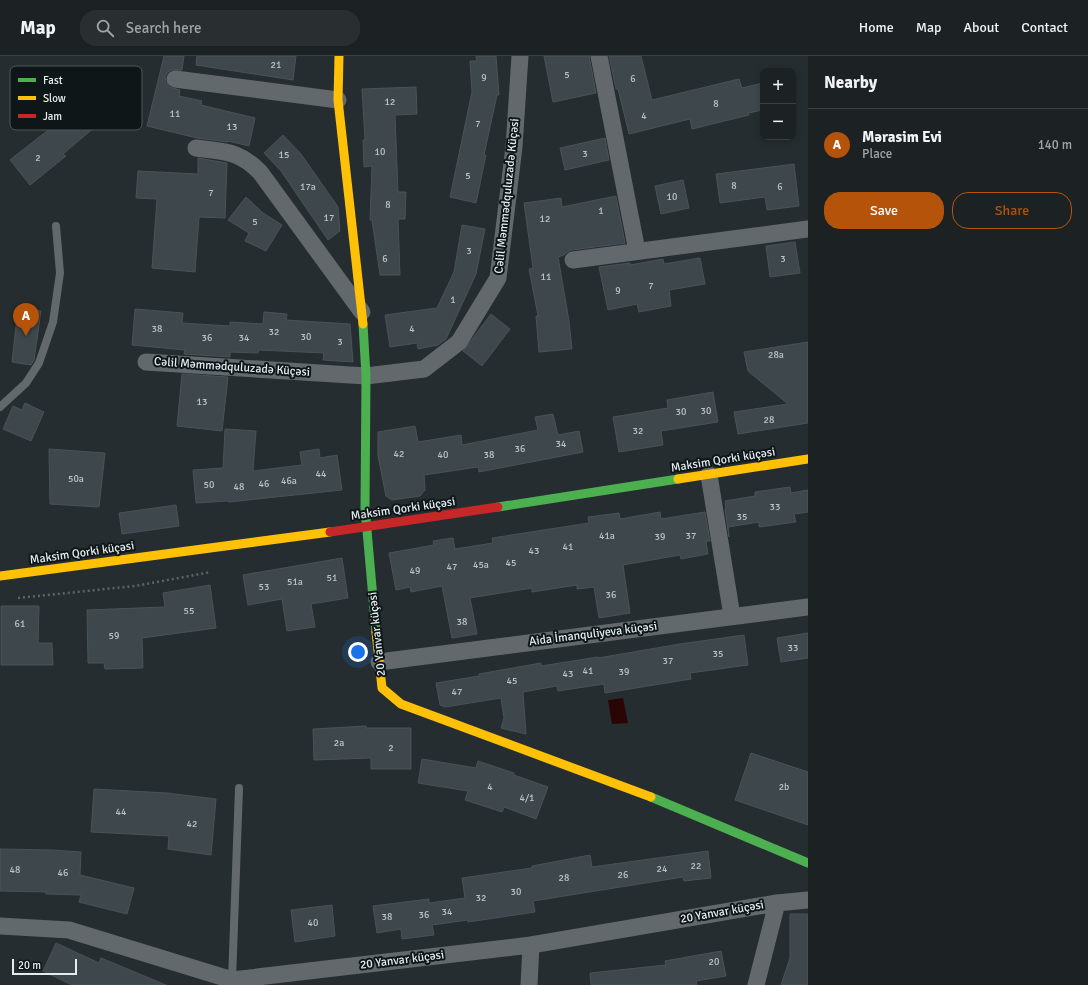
<!DOCTYPE html>
<meta charset="utf-8">
<style>
body{margin:0;font-family:Signika,sans-serif;background:#292f31;color:#f1f3f6}
.controls{position:absolute;right:12px;top:12px;display:grid;overflow:hidden;border-radius:8px;box-shadow:0 2px 6px #0003}
.controls button{width:36px;height:36px;display:grid;place-items:center;padding:0;border:0;border-bottom:1px solid #3a3f41;background:#1c2224;color:#f1f3f6;font:20px sans-serif}
.scale{position:absolute;left:12px;bottom:10px;width:65px;box-sizing:border-box;padding-left:4px;border:2px solid #e3ecf0;border-top:0;font-size:11px;line-height:14px;white-space:nowrap;color:#e3ecf0;-webkit-text-stroke:3px #0f1618;paint-order:stroke}
.you{position:absolute;left:358px;top:596px;width:14px;height:14px;margin:-10px;border:3px solid #fff;border-radius:50%;background:#1a73e8;box-shadow:0 0 0 6px #1a73e833}
.badge{display:grid;place-items:center;width:26px;height:26px;border-radius:50%;background:#b45309;color:#fff;font-size:13px;font-weight:700}
.pin{position:absolute;translate:-50% -33px;filter:drop-shadow(0 1px 2px #0008)}
.pin::after{content:'';position:absolute;top:21px;width:14px;height:12px;background:inherit;clip-path:polygon(0 0,100% 0,50% 100%)}
.list{margin:0;padding:0;list-style:none}
h2{display:flex;justify-content:space-between;align-items:center;height:52px;margin:0;padding:0 16px;font-size:17px}
h2 small{font-size:13px;font-weight:400;color:#a0a4a6}
.list li{display:grid;grid-template-columns:26px 1fr auto;gap:12px;align-items:center;box-sizing:border-box;height:72px;padding:0 16px;border-top:1px solid #3a3f41}
.list b{display:block;font-size:15px;white-space:nowrap}
.list p{margin:0;font-size:13px;white-space:nowrap;color:#a0a4a6}
.list em{font-size:13px;font-style:normal;color:#a0a4a6}
.actions{display:flex;gap:8px;padding:12px 16px}
.actions a{flex:1;padding:9px 0;border:1px solid #b45309;border-radius:16px;text-align:center;font-size:14px;color:#b45309}
.actions .main{background:#b45309;color:#fff}
.icon{flex:none;width:22px;height:22px;fill:none;stroke:currentColor;stroke-width:2;stroke-linecap:round;stroke-linejoin:round}
.map{position:relative;flex:none;width:808px;height:929px;overflow:hidden}
header{display:flex;align-items:center;gap:24px;box-sizing:border-box;height:56px;padding:0 20px;background:#1c2224;border-bottom:1px solid #3a3f41}
header strong{font-size:19px}
nav{display:flex;gap:22px;margin-inline-start:auto;font-size:14px}
.search{width:280px;height:36px;background:#292f31;display:flex;align-items:center;gap:10px;box-sizing:border-box;padding:0 14px;border-radius:16px;color:#a0a4a6;font-size:15px}
main{display:flex}
aside{flex:1;background:#1c2224}
.map>svg:first-child{display:block}
.water{fill:#2a0505}
.building{fill:#3e484c;stroke:#4b5255}
.lines{fill:none;stroke-linecap:round;stroke-linejoin:round}
.path{stroke:#5f6467;stroke-width:2.5;stroke-dasharray:2 3;stroke-linecap:butt}
.lane{stroke:#63686c;stroke-width:8}
.street{stroke:#63686c;stroke-width:17}
.fast{stroke:#4caf50;stroke-width:9}
.slow{stroke:#ffc107;stroke-width:9}
.jam{stroke:#c62828;stroke-width:9}
.labels{text-anchor:middle;dominant-baseline:central;stroke-width:4;stroke-linejoin:round;paint-order:stroke}
.number-label{font-size:10px;fill:#bac3c7}
.street-label{font-size:12px;fill:#e3ecf0;stroke:#0f1618}
.key{fill:#0f1618;stroke:#4f5659;stroke-width:1}
.key-label{font-size:11px;fill:#e3ecf0}
</style>
<header>
<strong>Map</strong>
<div class="search"><svg class="icon" aria-label="search" viewBox="0 0 24 24"><circle cx="10" cy="10" r="6"/><path d="M15 15l6 6"/></svg>Search here</div>
<nav><a>Home</a><a>Map</a><a>About</a><a>Contact</a></nav>
</header>
<main>
<div class="map">
<svg width="808" height="929" viewBox="0 0 808 929">
<rect width="100%" height="100%" fill="#252d30"/>
<path class="water" d="M623 642 628 667 612 668 608 644Z"/>
<path class="building" d="M164 0H184L182 14H171L167 17 165 21 166 26 169 31 180 34 179 40 202 45 201 49 255 62 249 90 228 85V86L197 82 147 70Z
M197 0H296L293 24 196 9Z
M476 0H496L499 39H497L484 99H486L476 147 450 141 472 36 470 5H477Z
M544 0H589L596 37 553 46Z
M609 0H641L652 44 739 23 742 32 763 27V54L748 57 749 59 692 73 690 63 629 78 618 33H616Z
M94 30 115 54 63 98 66 100 30 129 10 104 57 67 54 64Z
M416 31 417 58 395 59 398 136H406L405 163H398L400 219H380L372 164H370L372 110 364 111 363 84H365L362 33Z
M283 79 301 98 338 151 340 175 328 184 281 115 264 97Z
M605 82 609 104 565 114 560 92Z
M198 102 227 107 225 162 199 161 195 216 152 212 157 143 136 142 138 115 198 118Z
M794 108 799 150 767 154 765 141 720 147 716 118Z
M683 124 689 152 661 158 655 130Z
M616 140 625 187 572 194 567 196 564 199 558 201 569 265 572 293 539 296 536 260H538L529 213 533 212 524 147 561 142 562 151Z
M246 141 263 157 282 169 266 195 245 185 249 177 228 164Z
M462 169 485 173 476 218 446 283 438 289 418 293 417 287 390 291 385 259 437 252 454 216Z
M795 186 800 217 770 221 766 190Z
M700 202 705 228 669 234 671 250 639 256 637 248 608 254 599 211 630 207V209L663 203 664 208Z
M18 252 41 255 34 304 31 309 12 306Z
M135 253 183 257 182 267 230 270V266L263 268 264 256 287 258 286 264 350 268 353 306 323 304 324 297 259 294 258 297 230 296V301L184 298 185 294 132 289Z
M491 258 510 273 482 310 463 295Z
M808 286V367L738 378 734 356 788 348 748 315 744 296Z
M182 318 228 321 222 375 177 370Z
M713 336 718 366 661 375 663 389 619 396 613 361 668 352 667 344Z
M25 347 44 356 31 385 3 373 13 350 22 354Z
M553 358 558 379 579 375 583 396 479 416 478 411 424 419 425 434 420 440 392 444 386 440 378 400V376L415 370 418 386 461 379 462 389 538 374 535 361Z
M225 373 256 375 253 415 302 409 300 396 319 393 320 402 337 399 342 434 229 446 228 445 196 447 193 414 223 412Z
M49 393 105 397 99 451 50 448Z
M790 431 791 437 808 434V456L794 458 796 466 759 471V466L728 471 729 481 725 453H726L725 445 755 440V436Z
M176 449 179 470 122 478 119 457Z
M660 456 661 463 705 456 710 485H706L708 498 681 503 680 499 623 509 630 557 599 562 594 531 577 533V529L532 536V532L470 542 477 578 452 582 442 530 411 536 410 531 396 534 389 497 434 489 433 485 453 482 455 493 493 487 492 482 589 467 588 461 619 457 620 463Z
M342 502 348 542 311 548 315 571 287 575 282 543 248 549 243 519Z
M210 529 216 572 142 582 143 612 105 613 104 607H88L87 554 165 551 163 537Z
M1 550H39L38 587H52L53 609H1Z
M808 577V602L781 606 777 582Z
M744 579 748 609 690 617 691 623 605 637 604 628 558 635 557 630 523 636 526 678 501 672 504 662 501 642 445 651 440 649 436 627 479 620V618L541 607V610L598 601V602L680 588Z
M366 670V672H411V713H371V702L314 704 313 673Z
M751 697 808 716V769L735 744Z
M422 703 476 712 478 705 514 717V719L548 731 536 763 504 751 502 756 465 744 468 735 418 727Z
M94 733 167 737 216 743 211 799 168 793 169 780 91 776Z
M0 793 52 794 81 796 80 819 134 832 127 858 79 846 81 839 46 838V836L0 835Z
M708 795 711 822 684 825 683 821 533 845 535 856 468 866V864L432 869 434 879 402 883 401 873 377 877 373 850 429 843V847L465 842 462 822 532 812V810L590 799 592 811Z
M332 849 335 880 295 886 291 854Z
M790 858H808V929H781L790 902Z
M56 887 99 907 101 902 166 929H72L43 915Z
M721 895 726 920 696 925 697 929H591L590 917 666 909 665 905Z"/>
<g class="lines">
<path class="path" d="M18 542 135 530 211 516"/>
<path class="lane" d="M0 351 26 327 39 307 53 266 60 217 56 170
M232 924 239 732"/>
<path class="street" d="M599 0 637 195
M175 23 338 44
M196 92C225 96 238 94 260 116L362 256
M573 204 808 173
M146 306 366 320 424 313 459 286 498 222 514 91 520 0
M709 419 732 560
M379 606 808 551
M0 870 69 874 232 924 531 889 777 847 808 844
M529 929 531 889
M756 929 777 847"/>
<path class="fast" d="M363 268 366 320 365 452 376 576
M498 451 678 423
M651 741 808 807"/>
<path class="slow" d="M339 0 338 44 363 268
M678 423 808 403
M0 520 330 476
M376 576 382 632 401 648 651 741"/>
<path class="jam" d="M330 476 498 451"/>
</g>
<g class="labels">
<g class="number-label">
<text x="276" y="9">21</text>
<text x="567" y="19">5</text>
<text x="484" y="22">9</text>
<text x="633" y="23">6</text>
<text x="390" y="46">12</text>
<text x="716" y="48">8</text>
<text x="175" y="58">11</text>
<text x="644" y="60">4</text>
<text x="478" y="68">7</text>
<text x="232" y="71">13</text>
<text x="380" y="96">10</text>
<text x="585" y="98">3</text>
<text x="284" y="99">15</text>
<text x="38" y="102">2</text>
<text x="468" y="120">5</text>
<text x="734" y="130">8</text>
<text x="308" y="131">17a</text>
<text x="780" y="131">6</text>
<text x="211" y="137">7</text>
<text x="672" y="141">10</text>
<text x="388" y="149">8</text>
<text x="601" y="155">1</text>
<text x="329" y="162">17</text>
<text x="545" y="163">12</text>
<text x="255" y="166">5</text>
<text x="469" y="195">3</text>
<text x="385" y="203">6</text>
<text x="783" y="203">3</text>
<text x="546" y="221">11</text>
<text x="651" y="230">7</text>
<text x="618" y="235">9</text>
<text x="453" y="244">1</text>
<text x="157" y="273">38</text>
<text x="412" y="273">4</text>
<text x="274" y="276">32</text>
<text x="306" y="281">30</text>
<text x="207" y="282">36</text>
<text x="244" y="282">34</text>
<text x="340" y="286">3</text>
<text x="776" y="299">28a</text>
<text x="202" y="346">13</text>
<text x="706" y="355">30</text>
<text x="681" y="356">30</text>
<text x="769" y="364">28</text>
<text x="638" y="375">32</text>
<text x="561" y="388">34</text>
<text x="520" y="393">36</text>
<text x="399" y="398">42</text>
<text x="443" y="399">40</text>
<text x="489" y="399">38</text>
<text x="321" y="418">44</text>
<text x="76" y="423">50a</text>
<text x="289" y="425">46a</text>
<text x="264" y="428">46</text>
<text x="209" y="429">50</text>
<text x="239" y="431">48</text>
<text x="775" y="451">33</text>
<text x="742" y="461">35</text>
<text x="607" y="480">41a</text>
<text x="691" y="480">37</text>
<text x="660" y="481">39</text>
<text x="568" y="491">41</text>
<text x="534" y="495">43</text>
<text x="511" y="507">45</text>
<text x="481" y="509">45a</text>
<text x="452" y="511">47</text>
<text x="415" y="515">49</text>
<text x="332" y="522">51</text>
<text x="295" y="526">51a</text>
<text x="264" y="531">53</text>
<text x="611" y="539">36</text>
<text x="189" y="555">55</text>
<text x="462" y="566">38</text>
<text x="20" y="568">61</text>
<text x="114" y="580">59</text>
<text x="793" y="592">33</text>
<text x="718" y="598">35</text>
<text x="668" y="605">37</text>
<text x="588" y="615">41</text>
<text x="624" y="616">39</text>
<text x="568" y="618">43</text>
<text x="512" y="625">45</text>
<text x="457" y="636">47</text>
<text x="339" y="687">2a</text>
<text x="391" y="692">2</text>
<text x="490" y="731">4</text>
<text x="784" y="731">2b</text>
<text x="527" y="742">4/1</text>
<text x="121" y="756">44</text>
<text x="192" y="768">42</text>
<text x="696" y="810">22</text>
<text x="662" y="813">24</text>
<text x="15" y="814">48</text>
<text x="63" y="817">46</text>
<text x="623" y="819">26</text>
<text x="564" y="822">28</text>
<text x="516" y="836">30</text>
<text x="481" y="842">32</text>
<text x="447" y="856">34</text>
<text x="424" y="859">36</text>
<text x="387" y="861">38</text>
<text x="313" y="867">40</text>
<text x="714" y="906">20</text>
</g>
<g class="street-label">
<text transform="translate(507 140) rotate(-84)">Cəlil Məmmədquluzadə Küçəsi</text>
<text transform="translate(232 311) rotate(4)">Cəlil Məmmədquluzadə Küçəsi</text>
<text transform="translate(723 404) rotate(-9)">Maksim Qorki küçəsi</text>
<text transform="translate(403 453) rotate(-8)">Maksim Qorki küçəsi</text>
<text transform="translate(82 497) rotate(-8)">Maksim Qorki küçəsi</text>
<text transform="translate(377 578) rotate(-96)">20 Yanvar küçəsi</text>
<text transform="translate(593 578) rotate(-7)">Aida İmanquliyeva küçəsi</text>
<text transform="translate(722 856) rotate(-10)">20 Yanvar küçəsi</text>
<text transform="translate(402 904) rotate(-7)">20 Yanvar küçəsi</text>
</g>
</g>
<rect x="10" y="10" width="132" height="64" rx="6" class="key"/>
<rect x="18" y="22" width="18" height="4" fill="#4caf50"/>
<rect x="18" y="40" width="18" height="4" fill="#ffc107"/>
<rect x="18" y="58" width="18" height="4" fill="#c62828"/>
<g class="key-label">
<text x="43" y="28">Fast</text>
<text x="43" y="46">Slow</text>
<text x="43" y="64">Jam</text>
</g>
</svg>
<div class="controls">
<button>+</button>
<button>−</button>
</div>
<div class="scale">20 m</div>
<div class="you"></div>
<div class="pin badge" style="left:26px;top:280px">A</div>
</div>
<aside>
<h2>Nearby<small></small></h2>
<ul class="list">
<li><span class="badge">A</span><div><b>Mərasim Evi</b><p>Place</p></div><em>140 m</em></li>
</ul>
<div class="actions"><a class="main">Save</a><a>Share</a></div>
</aside>
</main>
